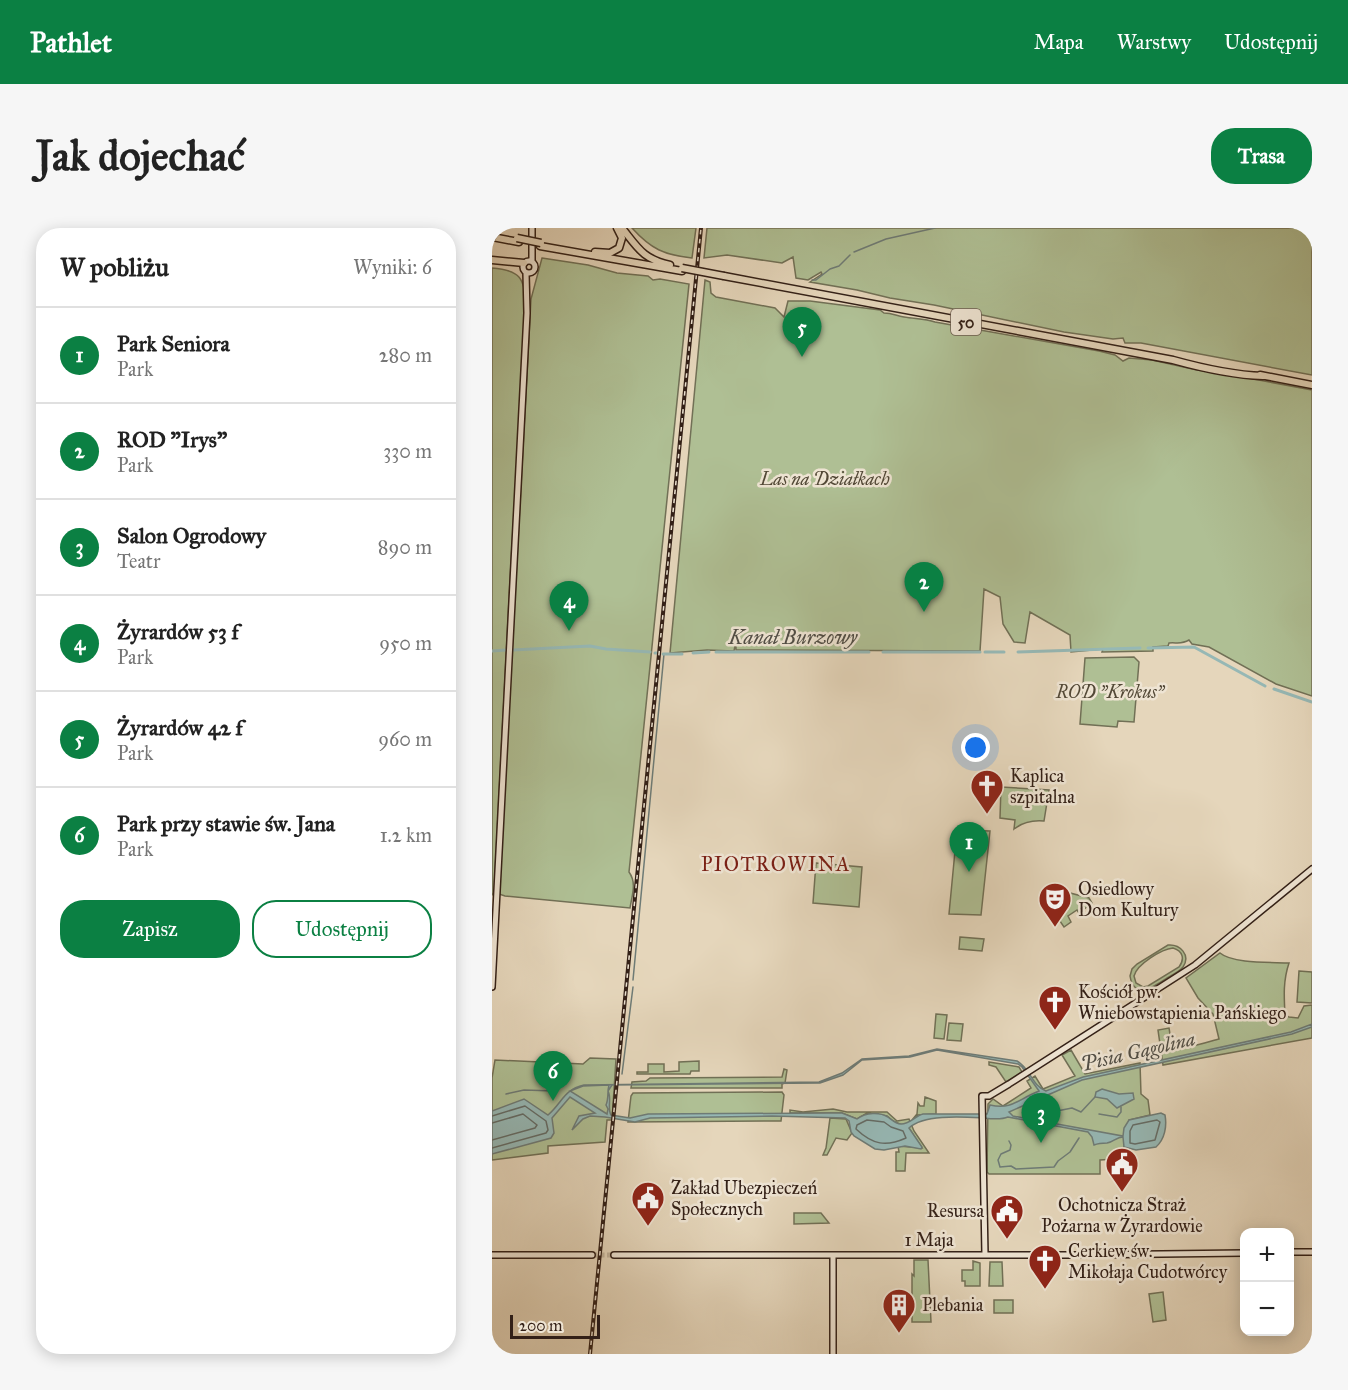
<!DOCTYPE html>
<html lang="pl">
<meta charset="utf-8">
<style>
body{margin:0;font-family:"IM FELL Great Primer",serif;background:#f6f6f6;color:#222}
.controls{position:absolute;right:18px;bottom:18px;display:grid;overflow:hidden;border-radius:12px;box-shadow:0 3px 15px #0003}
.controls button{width:54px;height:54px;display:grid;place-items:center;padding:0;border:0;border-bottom:2px solid #e0e0e0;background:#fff;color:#222;font:30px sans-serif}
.scale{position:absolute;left:18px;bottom:15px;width:90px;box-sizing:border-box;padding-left:6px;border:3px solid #332017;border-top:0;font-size:16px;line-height:21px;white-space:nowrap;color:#332017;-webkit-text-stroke:4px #eee4d3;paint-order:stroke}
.you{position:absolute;left:484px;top:520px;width:21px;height:21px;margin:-15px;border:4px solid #fff;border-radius:50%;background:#1a73e8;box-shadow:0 0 0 9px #1a73e833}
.badge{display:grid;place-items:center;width:39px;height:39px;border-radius:50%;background:#0b8043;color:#fff;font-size:20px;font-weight:700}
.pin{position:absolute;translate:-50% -50px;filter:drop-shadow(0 2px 3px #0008)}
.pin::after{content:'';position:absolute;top:32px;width:21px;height:18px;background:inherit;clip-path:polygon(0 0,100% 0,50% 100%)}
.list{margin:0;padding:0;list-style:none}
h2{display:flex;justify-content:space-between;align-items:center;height:78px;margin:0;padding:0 24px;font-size:26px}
h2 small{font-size:20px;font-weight:400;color:#767676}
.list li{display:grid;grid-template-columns:39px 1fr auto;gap:18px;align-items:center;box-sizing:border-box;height:96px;padding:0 24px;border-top:2px solid #e0e0e0}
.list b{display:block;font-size:22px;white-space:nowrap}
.list p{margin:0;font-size:20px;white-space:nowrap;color:#767676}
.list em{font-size:20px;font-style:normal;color:#767676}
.actions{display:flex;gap:12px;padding:18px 24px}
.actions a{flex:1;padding:14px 0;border:2px solid #0b8043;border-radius:24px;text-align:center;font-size:21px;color:#0b8043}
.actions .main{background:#0b8043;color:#fff}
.map{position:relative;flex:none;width:820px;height:1126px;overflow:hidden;border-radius:24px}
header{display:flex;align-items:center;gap:36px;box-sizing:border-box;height:84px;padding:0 30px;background:#0b8043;color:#fff}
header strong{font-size:28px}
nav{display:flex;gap:33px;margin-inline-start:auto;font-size:21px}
.intro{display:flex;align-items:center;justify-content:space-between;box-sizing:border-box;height:144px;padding:0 36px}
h1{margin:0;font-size:42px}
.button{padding:15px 27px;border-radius:24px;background:#0b8043;color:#fff;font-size:21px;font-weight:700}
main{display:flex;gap:36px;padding:0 36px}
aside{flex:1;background:#fff;border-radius:24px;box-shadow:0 3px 15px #0003}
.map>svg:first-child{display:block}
.green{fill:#afbf94;stroke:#717056;stroke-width:1.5;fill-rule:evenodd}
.water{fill:#96b8b5;stroke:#6e7b76;stroke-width:1.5;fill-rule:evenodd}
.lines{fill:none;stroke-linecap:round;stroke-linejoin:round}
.shore{stroke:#646c66;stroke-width:1.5}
.stream{stroke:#6e7b76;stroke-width:1.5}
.canal{stroke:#96b8b5;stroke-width:3}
.secondary-tunnel{stroke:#c1b29a;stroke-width:5;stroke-dasharray:5 2.5;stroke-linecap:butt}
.secondary-casing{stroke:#332017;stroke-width:8}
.primary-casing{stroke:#332017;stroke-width:9}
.secondary{stroke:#eee4d3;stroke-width:5}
.primary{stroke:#e5d6bb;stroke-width:6}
.rail-casing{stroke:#332017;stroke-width:4}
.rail{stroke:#eee4d3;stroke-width:1.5;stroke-dasharray:4.5;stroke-linecap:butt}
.primary-bridge-casing{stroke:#332017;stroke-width:9;stroke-linecap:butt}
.primary-bridge{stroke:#e5d6bb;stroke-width:6}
.labels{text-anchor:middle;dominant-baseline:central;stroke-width:5;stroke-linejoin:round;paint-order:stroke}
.shield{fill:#eee4d3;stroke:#6b5b4f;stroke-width:1.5}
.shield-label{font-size:16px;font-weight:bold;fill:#332017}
.park-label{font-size:18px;font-style:italic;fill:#524836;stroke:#eee4d3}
.poi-label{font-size:18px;fill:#332017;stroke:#eee4d3;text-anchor:start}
.street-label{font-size:18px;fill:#332017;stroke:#eee4d3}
.water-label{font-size:20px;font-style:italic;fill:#514e46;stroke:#eee4d3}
.neighbourhood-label{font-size:20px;letter-spacing:1.5px;fill:#7a1f14;stroke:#eee4d3}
</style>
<header>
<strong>Pathlet</strong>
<nav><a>Mapa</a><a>Warstwy</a><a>Udostępnij</a></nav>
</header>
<div class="intro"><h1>Jak dojechać</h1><a class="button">Trasa</a></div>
<main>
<aside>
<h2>W pobliżu<small>Wyniki: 6</small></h2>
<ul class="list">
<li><span class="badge">1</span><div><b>Park Seniora</b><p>Park</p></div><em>280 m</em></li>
<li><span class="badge">2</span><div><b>ROD &quot;Irys&quot;</b><p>Park</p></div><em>330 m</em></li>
<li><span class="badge">3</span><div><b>Salon Ogrodowy</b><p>Teatr</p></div><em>890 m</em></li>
<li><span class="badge">4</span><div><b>Żyrardów 53 f</b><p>Park</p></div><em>950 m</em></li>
<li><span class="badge">5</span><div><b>Żyrardów 42 f</b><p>Park</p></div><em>960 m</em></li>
<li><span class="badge">6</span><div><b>Park przy stawie św. Jana</b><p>Park</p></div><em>1.2 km</em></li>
</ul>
<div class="actions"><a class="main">Zapisz</a><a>Udostępnij</a></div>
</aside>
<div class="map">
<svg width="820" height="1126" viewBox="0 0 820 1126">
<rect width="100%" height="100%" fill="#e5d6bb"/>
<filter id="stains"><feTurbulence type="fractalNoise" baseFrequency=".00333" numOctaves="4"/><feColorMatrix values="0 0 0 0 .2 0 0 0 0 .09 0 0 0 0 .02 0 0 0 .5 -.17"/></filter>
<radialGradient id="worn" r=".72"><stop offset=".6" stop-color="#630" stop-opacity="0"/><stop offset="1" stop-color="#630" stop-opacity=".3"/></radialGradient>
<path class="green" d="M140 0H204L200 30C172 27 159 21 140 0Z
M215 0H820V147L649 115H633L631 110 621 111 572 104 442 77 398 70 365 62 318 54 330 46 329 44 316 52 304 50 301 29 290 35 235 27 212 30Z
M50 30 96 37 125 45 156 48 161 52 168 51 197 56 137 644C145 655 140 667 138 680L13 668 7 666 39 71Z
M0 40C28 42 33 50 34 78L18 352 2 665 0 667Z
M213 52 218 54 219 65 224 69 283 80 292 89 296 73H318L388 82 392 85C401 85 404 88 412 89 423 91 433 90 443 94L607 123 623 127 631 133 637 130 660 132 705 142 724 144 820 162V468L784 456 717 419 700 416 697 412C689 417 684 414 677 415L676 418 661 419V423L610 424 611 421 579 424 578 407 538 384 533 415 522 414 511 396 508 369 492 361 488 423 244 422V413L242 423 215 422 178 425Z
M642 429 647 434 642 494 626 493 625 499 588 496 593 430Z
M509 559 557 562 552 593C541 592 531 594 522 601L523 592 508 590Z
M465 602 498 603 489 687 457 686Z
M324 635 370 639 367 679 321 675Z
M563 661 597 670 600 675 587 685 585 682 576 688 579 694 572 699 561 683Z
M468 709 492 711 490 723 467 721Z
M676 717C688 716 699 727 691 739 687 744 680 747 675 750 663 758 642 773 638 748L640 741 645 736ZM681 720C691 723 693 731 687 739L656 758 651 759 644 755 642 748C645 736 670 721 681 720Z
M728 725C741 736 780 734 797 735 791 753 792 768 793 787L797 789 806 790 812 778 820 777V810L671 837 666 802 677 800C678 804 678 811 679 815 684 826 718 813 727 811L721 786 706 770 694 750Z
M807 743 820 744V775L805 774Z
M444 786 455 787 452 811 442 810Z
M457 795 471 796 469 813 455 812Z
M579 822 593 846 648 835 649 866 656 872 658 887 637 892 632 919 636 945 624 946 623 931 608 932V946H497L495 944 496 876 501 871 511 878 539 860 535 853 543 848 551 861 583 848 570 827Z
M98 830 124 831 120 892H115L113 914 56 918V925L0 932V850L3 832 91 836Z
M207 833V843H199L198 846H145V844H156V836H172V844L187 843V834Z
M497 834 527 839 530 844 514 854 504 839 497 837Z
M292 841 295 842 293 855 290 856V860H139L140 854 154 853 158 850 290 849Z
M290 864 292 867 289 893 136 894 139 868 141 865Z
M433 869 444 873V886L426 887 420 892 425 886 426 875 428 878H432Z
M341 881 355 884H395L405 893 417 891 422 903 437 925H414L413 943H404V924H407L406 918 430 920 417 900 401 893 395 888 375 885 365 891 350 885H298V882L311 884Z
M338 890 354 891 360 905 355 912 344 910 335 927H331L334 920Z
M302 985H329L337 995 302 996Z
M422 1032H436L439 1094H420V1046L422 1048Z
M481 1033 488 1035V1058H473V1053H470V1042H481Z
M498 1034H510L511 1058H497Z
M671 1064 674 1092 661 1094 657 1066Z
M502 1072H521V1085H502Z"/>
<path class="water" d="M820 796V799L800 806 590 852 517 884 521 888 631 908 632 900 637 892 669 885 673 887C675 898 673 911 664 919L644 922 632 919 631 909C624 909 622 914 615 915 609 915 607 915 602 917L600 909 596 904 516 889C509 892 500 891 492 890 472 889 432 886 417 900L430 919 429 921 413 918 392 922 383 921 362 908 359 904 357 893 353 890 280 888 158 890 143 894 113 889 98 888 91 891 80 902 87 888 103 885 78 869 60 890 62 905 59 910 0 926V883L32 871 56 887C71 874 71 862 92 857L327 854 350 845 370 831 417 828 445 821 525 833C538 840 540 858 554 863L591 849 799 804ZM445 822 526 836 530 839 547 863C526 871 521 882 498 877L495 886H431C423 888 418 896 409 896 404 896 400 892 396 889 388 884 374 884 365 891L350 885H339L156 886 138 890 119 887C115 880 120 870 116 863L120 857 328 855 351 847 370 832 418 829ZM117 857C115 864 117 870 114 877L116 881 115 886 78 863 91 858Z
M610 861 627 866 641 865 642 871 625 880 615 871 603 869 604 864Z"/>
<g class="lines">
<path class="shore" d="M0 888 33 878 54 893 56 902 54 905 0 920
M375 892 392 894 399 899 411 903 414 910C394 919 381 917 364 901L365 897Z
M665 892 668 894 663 912 643 916 638 915V903L641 897Z
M0 895 31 886 45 897 43 900 0 912"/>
<path class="stream" d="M362 24 394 11 443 0
M320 52H324L338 41 347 38 358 27
M141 752 172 426
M130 846 141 759
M14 866 32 862 63 863
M607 886 625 889 629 884V879
M535 887 543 882 552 886 560 881 565 883 580 880 589 884 603 869
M517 913 519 917 518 922 509 926 506 932 508 939 519 938 524 941 562 939 566 933 578 924 587 910"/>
<path class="canal" d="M656 420 702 419 773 458
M21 422 98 418 114 421 158 424
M0 423 14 422
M224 424H377
M391 424H488
M493 424H512
M526 424 648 420
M163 425H165
M201 425 217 424
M171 426H190
M782 461 820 474"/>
<path class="secondary-tunnel" d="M100 1027H122"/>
<g class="secondary-casing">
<path id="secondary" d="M40 0V33
M31 39a6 6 0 1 1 12 0a6 6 0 1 1-12 0Z
M0 759 35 85 34 45
M798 1024H820
M0 1027H100
M122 1027H587L752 1025
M341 1027V1126
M493 1027 490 868H497L517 856 703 737 820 641"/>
</g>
<g class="primary-casing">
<path id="primary" d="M130 0C146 20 151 31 178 37
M0 9 27 14
M48 18 190 43
M103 24 118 25 127 20 130 10 125 0
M0 32 32 35
M232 48 681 132C710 140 741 147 771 148
M768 147 820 157"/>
</g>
<use href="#secondary" class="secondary"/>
<use href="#primary" class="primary"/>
<g class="rail-casing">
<path id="rail" d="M98 1126 209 0"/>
</g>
<use href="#rail" class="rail"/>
<g class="primary-bridge-casing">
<path id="primary-bridge" d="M25 10 49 15
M190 40 232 48"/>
</g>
<use href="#primary-bridge" class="primary-bridge"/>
</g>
<defs>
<g id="church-pin" transform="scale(1.725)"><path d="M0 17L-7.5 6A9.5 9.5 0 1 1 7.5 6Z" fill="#8f2418" stroke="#eee4d3"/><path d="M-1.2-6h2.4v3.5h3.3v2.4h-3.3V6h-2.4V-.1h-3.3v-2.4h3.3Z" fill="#fff"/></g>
<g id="theatre-pin" transform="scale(1.725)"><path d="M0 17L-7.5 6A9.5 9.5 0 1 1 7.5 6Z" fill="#8f2418" stroke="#eee4d3"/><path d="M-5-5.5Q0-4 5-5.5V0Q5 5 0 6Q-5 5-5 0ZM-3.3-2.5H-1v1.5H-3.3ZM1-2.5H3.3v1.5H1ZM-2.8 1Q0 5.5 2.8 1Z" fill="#fff"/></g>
<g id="civic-pin" transform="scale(1.725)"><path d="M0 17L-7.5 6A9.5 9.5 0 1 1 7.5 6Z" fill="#8f2418" stroke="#eee4d3"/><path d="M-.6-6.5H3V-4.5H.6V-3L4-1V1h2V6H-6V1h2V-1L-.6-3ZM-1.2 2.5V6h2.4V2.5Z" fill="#fff"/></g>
<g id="building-pin" transform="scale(1.725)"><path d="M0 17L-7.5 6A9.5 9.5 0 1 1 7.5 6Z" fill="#8f2418" stroke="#eee4d3"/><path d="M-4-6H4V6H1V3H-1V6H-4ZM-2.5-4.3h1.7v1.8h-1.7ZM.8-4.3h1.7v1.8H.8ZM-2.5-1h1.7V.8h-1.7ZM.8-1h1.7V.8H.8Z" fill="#fff"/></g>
</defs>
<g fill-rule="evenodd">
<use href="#church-pin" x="495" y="558"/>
<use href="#theatre-pin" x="563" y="671"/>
<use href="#church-pin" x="563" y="774"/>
<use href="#civic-pin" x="630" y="936"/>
<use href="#civic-pin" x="156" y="970"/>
<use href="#civic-pin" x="515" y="983"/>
<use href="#church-pin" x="553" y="1033"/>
<use href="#building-pin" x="407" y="1077"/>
</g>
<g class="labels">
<rect class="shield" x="459" y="81" width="30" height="26" rx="4.5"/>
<g class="shield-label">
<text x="474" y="94">50</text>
</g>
<g class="park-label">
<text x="333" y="251">Las na Działkach</text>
<text x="618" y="464">ROD "Krokus"</text>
</g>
<g class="poi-label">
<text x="518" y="548">Kaplica<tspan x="518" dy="21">szpitalna</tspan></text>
<text x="586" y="661">Osiedlowy<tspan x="586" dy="21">Dom Kultury</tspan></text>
<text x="586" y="764">Kościół pw.<tspan x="586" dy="21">Wniebowstąpienia Pańskiego</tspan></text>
<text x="179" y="960">Zakład Ubezpieczeń<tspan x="179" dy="21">Społecznych</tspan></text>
<text x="630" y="977" text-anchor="middle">Ochotnicza Straż<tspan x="630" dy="21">Pożarna w Żyrardowie</tspan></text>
<text x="492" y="983" text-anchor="end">Resursa</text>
<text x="576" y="1023">Cerkiew św.<tspan x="576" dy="21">Mikołaja Cudotwórcy</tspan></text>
<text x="430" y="1077">Plebania</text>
</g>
<g class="street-label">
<text x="437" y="1012">1 Maja</text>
</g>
<g class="water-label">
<text x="301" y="409">Kanał Burzowy</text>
<text transform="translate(646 823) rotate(-13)">Pisia Gągolina</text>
</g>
<g class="neighbourhood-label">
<text x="284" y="636">PIOTROWINA</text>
</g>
</g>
<rect width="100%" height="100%" filter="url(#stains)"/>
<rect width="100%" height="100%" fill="url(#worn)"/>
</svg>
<div class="controls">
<button>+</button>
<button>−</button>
</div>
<div class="scale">200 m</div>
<div class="you"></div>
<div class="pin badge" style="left:477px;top:644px">1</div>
<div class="pin badge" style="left:432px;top:384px">2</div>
<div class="pin badge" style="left:549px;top:915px">3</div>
<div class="pin badge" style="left:77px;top:403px">4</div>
<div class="pin badge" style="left:310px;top:129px">5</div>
<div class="pin badge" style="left:61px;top:873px">6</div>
</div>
</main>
